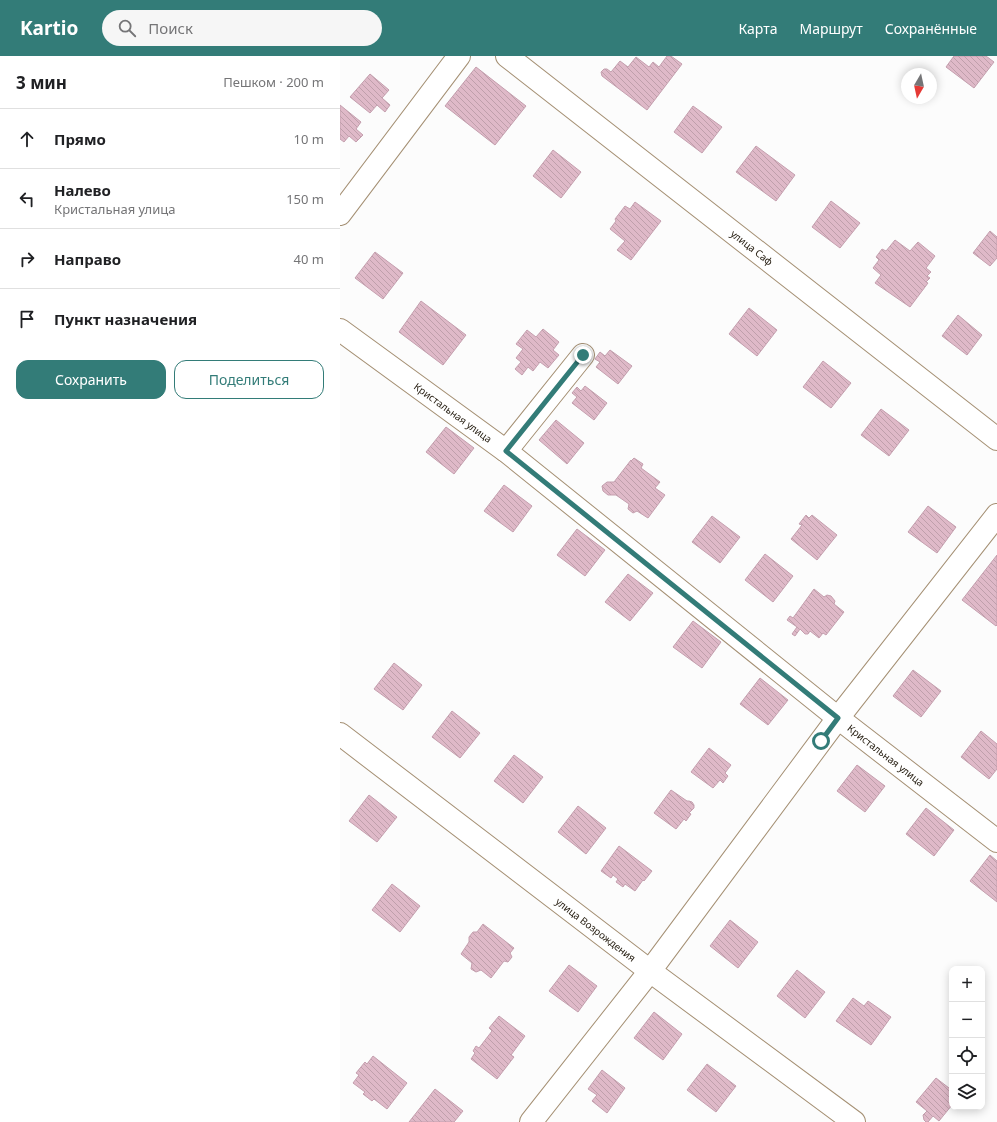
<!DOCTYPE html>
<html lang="ru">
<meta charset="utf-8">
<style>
body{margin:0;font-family:"Noto Sans",sans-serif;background:#f6f6f6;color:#202124}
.controls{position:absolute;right:12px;bottom:12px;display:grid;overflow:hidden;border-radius:8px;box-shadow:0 2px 10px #0003}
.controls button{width:36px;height:36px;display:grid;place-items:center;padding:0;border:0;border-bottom:1px solid #e0e0e0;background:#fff;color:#202124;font:20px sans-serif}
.compass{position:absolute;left:561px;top:12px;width:36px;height:36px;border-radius:50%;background:#fff;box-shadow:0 2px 10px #0003;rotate:189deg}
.stop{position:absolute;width:12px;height:12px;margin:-9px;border:3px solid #337c78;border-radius:50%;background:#fff}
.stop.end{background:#337c78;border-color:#fff;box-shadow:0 1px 4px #0008}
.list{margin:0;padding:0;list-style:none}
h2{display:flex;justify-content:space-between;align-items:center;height:52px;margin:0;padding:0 16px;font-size:17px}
h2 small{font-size:13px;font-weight:400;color:#757577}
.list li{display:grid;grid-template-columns:26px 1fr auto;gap:12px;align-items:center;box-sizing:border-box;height:60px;padding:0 16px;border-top:1px solid #e0e0e0}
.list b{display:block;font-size:15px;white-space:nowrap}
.list p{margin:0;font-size:13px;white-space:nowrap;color:#757577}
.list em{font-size:13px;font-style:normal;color:#757577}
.actions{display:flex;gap:8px;padding:12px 16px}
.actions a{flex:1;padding:9px 0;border:1px solid #337c78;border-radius:12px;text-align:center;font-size:14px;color:#337c78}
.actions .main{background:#337c78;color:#fff}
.icon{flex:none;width:22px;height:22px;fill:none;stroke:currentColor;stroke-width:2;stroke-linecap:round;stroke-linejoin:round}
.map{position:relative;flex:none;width:657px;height:1066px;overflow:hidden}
header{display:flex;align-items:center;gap:24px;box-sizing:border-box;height:56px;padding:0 20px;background:#337c78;color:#fff}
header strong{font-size:19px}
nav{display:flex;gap:22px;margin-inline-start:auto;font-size:14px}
.search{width:280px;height:36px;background:#f6f6f6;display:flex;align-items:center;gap:10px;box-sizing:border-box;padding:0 14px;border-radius:22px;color:#757577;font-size:15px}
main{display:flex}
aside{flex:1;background:#fff}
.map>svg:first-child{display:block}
.building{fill:url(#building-back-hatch);stroke:#c49fae}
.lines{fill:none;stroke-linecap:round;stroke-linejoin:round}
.minor-casing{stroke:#a59074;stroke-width:24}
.minor{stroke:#fff;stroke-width:22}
.route{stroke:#337c78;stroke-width:5}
.labels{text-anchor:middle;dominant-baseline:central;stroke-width:3;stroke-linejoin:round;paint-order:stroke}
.street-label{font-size:10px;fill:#282014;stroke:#fff}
</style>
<header>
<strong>Kartio</strong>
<div class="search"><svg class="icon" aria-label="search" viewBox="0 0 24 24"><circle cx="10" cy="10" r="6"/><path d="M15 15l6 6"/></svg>Поиск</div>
<nav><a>Карта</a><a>Маршрут</a><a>Сохранённые</a></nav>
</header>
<main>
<aside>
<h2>3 мин<small>Пешком · 200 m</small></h2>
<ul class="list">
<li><svg class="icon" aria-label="ahead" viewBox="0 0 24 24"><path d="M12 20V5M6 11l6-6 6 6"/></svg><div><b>Прямо</b></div><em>10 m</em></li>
<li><svg class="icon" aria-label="left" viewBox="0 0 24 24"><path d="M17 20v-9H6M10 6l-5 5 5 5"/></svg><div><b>Налево</b><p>Кристальная улица</p></div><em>150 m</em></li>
<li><svg class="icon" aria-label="right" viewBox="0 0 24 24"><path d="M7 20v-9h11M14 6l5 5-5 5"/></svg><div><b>Направо</b></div><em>40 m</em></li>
<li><svg class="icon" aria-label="arrive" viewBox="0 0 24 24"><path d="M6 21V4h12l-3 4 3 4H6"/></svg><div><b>Пункт назначения</b></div></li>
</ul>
<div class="actions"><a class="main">Сохранить</a><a>Поделиться</a></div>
</aside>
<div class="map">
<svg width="657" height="1066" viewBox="0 0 657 1066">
<defs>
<pattern id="building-back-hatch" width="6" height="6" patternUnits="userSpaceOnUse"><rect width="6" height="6" fill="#dfb9c8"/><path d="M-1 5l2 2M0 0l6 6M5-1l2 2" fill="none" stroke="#bf9fab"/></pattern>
</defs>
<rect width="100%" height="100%" fill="#fcfcfc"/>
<path class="building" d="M327 0H331L342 8 307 54 262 20 261 16 264 13H267L271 16 280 5 288 11 296 1 309 11 313 6 319 11Z
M614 0H646L654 6 634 32 606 11Z
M136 11 186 50 155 89 105 50Z
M30 18 49 34 42 42 50 49 45 56 37 49 30 57 10 41Z
M0 49 21 66 16 73 23 79 16 86 9 80 4 86 0 83Z
M353 50 382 71 362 97 334 76Z
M416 90 455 119 436 145 396 116Z
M213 94 241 116 221 142 193 120Z
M491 145 520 167 500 192 472 171Z
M295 146 321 165 291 204 277 194 285 185 270 173 276 165 275 163 285 150 290 153Z
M650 175 657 181V202L650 210 633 197Z
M555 184 570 195 578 186 595 200 586 212 591 216 587 220 590 222 586 226 588 227 570 251 535 227 541 219 533 212 539 204 536 201 542 193 546 195Z
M35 196 63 217 43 243 15 222Z
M81 245 126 279 103 309 59 276Z
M409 252 437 274 417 300 389 278Z
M618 259 642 279 627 299 602 280Z
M203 273 219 286 213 294 219 299 208 312 200 306 193 315 188 311 182 319 175 313 181 306 176 302 183 293 176 288 187 274 196 281Z
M270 294 292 310 278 328 256 311 260 306 255 303 260 296 265 300Z
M483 305 511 327 491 352 463 331Z
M245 330 267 347 254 364 232 347 237 341 232 337 237 331 241 335Z
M541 353 569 374 549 400 521 379Z
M216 364 244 387 227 408 199 384Z
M106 371 134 392 114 418 86 396Z
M294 402 303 408 301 412 320 426 315 432 325 439 308 462 297 455 293 457 288 453 289 448 276 439H268L263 435 262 430 267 426H274L291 404V405Z
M164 429 192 450 173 476 144 455Z
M588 450 616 471 597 497 568 476Z
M466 459 469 462 472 459 497 479 477 504 451 483 462 469 459 468Z
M372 460 400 481 380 507 352 486Z
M237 473 265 494 245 520 217 499Z
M425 498 453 520 433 546 405 524Z
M657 499V569L656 570 622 544Z
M288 518 313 537 290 565 265 546Z
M474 533 484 541 487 539 491 540 495 545 494 548 504 556 486 579 483 577 479 582 470 575 468 578H465L460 573 455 580 452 578 457 571 447 564 450 560 453 562Z
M353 565 381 586 362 612 333 591Z
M54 607 82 629 63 654 34 633Z
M573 614 601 635 581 661 553 640Z
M420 622 448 644 428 669 400 648Z
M112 655 140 677 120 702 92 681Z
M641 675 657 688V713L649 723 621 701Z
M369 692 391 709 385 717 388 720 383 727 380 724 373 732 351 716Z
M174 699 203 721 183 747 154 725Z
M517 709 545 730 525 756 497 735Z
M331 734 347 745H349L352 746 354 749V752L349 757 351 758 346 765 344 763 336 773 314 757Z
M29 739 57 761 37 786 9 765Z
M238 750 266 772 246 798 218 776Z
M586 752 614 774 594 800 566 778Z
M279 790 312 815 304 825 303 824 295 835 285 828 283 831 276 826 278 823 273 819 271 822 261 815Z
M650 799 657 805V846L630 825Z
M52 828 80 850 60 876 32 854Z
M390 864 418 886 398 912 370 890Z
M143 868 174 892 170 897 172 901 168 906 164 905 151 922 141 914 136 916 131 913 132 907 121 898 129 886V881L133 876H137Z
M229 909 257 930 238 956 209 935Z
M457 914 485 936 465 962 437 940Z
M513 942 524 950 528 945 551 961 531 989 496 965Z
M314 956 342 978 323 1004 294 982Z
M159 960 185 980 171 999 174 1001 157 1023 131 1003 135 997 133 995 136 990 139 992 152 975 149 972Z
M33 1000 67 1027 47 1053 34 1043 32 1045 23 1038 25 1036 13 1027 19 1019 16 1017 25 1006 27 1008Z
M367 1008 396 1030 376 1056 347 1034Z
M262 1014 285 1032 267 1057 252 1045 257 1039 248 1033Z
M596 1022 609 1032 612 1028V1049L599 1065 593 1060 588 1066H586L584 1064 583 1059 587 1055 576 1046Z
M95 1033 123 1055 114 1066H69Z"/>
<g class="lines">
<g class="minor-casing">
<g id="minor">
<path id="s1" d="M167 0 657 383"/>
<path d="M0 158 119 0"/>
<path id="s2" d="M0 274 166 395 498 662 657 785"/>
<path d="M166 395 243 299"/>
<path id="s3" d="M0 678 310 915 514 1066"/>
<path d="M191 1066 310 915 498 662 657 459"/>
</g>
</g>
<use href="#minor" class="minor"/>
</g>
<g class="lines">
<path class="route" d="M243 299 166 395 498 662 481 685"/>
</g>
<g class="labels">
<g class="street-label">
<text stroke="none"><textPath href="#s1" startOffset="311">улица Саф</textPath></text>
<text stroke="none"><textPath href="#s2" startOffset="140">Кристальная улица</textPath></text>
<text stroke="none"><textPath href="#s2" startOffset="692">Кристальная улица</textPath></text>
<text stroke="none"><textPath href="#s3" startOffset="322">улица Возрождения</textPath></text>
</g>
</g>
</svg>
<div class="controls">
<button>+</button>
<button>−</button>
<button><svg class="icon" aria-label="locate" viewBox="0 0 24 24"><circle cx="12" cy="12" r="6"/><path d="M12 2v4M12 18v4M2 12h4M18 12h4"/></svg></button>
<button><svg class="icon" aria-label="layers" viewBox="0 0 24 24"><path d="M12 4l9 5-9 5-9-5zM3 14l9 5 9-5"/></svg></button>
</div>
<svg class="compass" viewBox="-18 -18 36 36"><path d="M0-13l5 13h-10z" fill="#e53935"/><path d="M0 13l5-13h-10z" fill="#757577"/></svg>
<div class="stop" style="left:481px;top:685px"></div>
<div class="stop end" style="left:243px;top:299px"></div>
</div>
</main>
